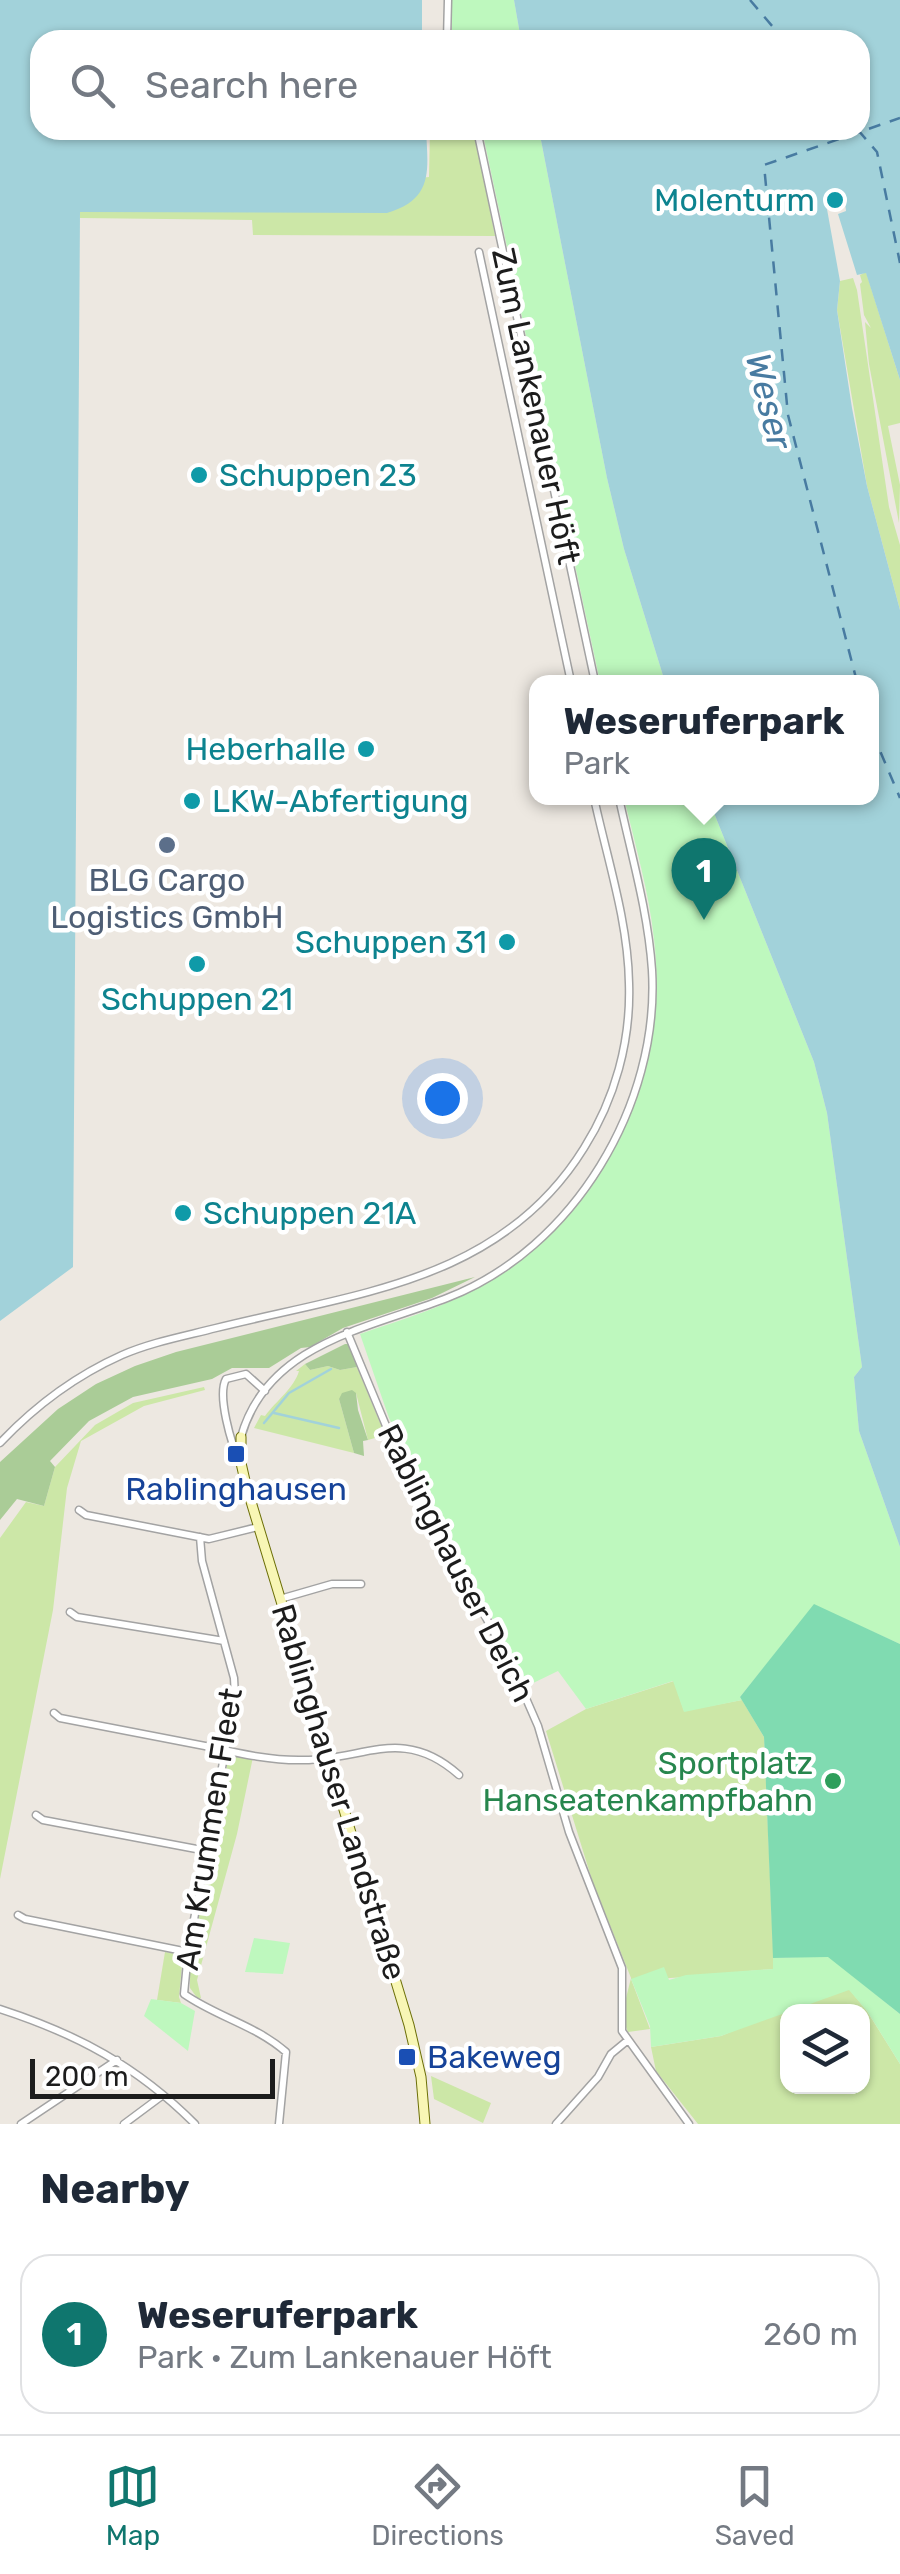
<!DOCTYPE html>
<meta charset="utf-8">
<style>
body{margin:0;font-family:Rubik,sans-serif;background:#f6f6f7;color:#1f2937}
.controls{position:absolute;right:30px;bottom:30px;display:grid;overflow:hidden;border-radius:20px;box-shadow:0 2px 8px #0004}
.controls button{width:90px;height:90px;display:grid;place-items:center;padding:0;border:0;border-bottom:2px solid #e0e1e3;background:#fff;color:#1f2937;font:50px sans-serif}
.scale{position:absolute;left:30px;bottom:25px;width:245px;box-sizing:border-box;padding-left:10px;border:5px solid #1c1c1c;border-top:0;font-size:28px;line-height:35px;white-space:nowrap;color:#1c1c1c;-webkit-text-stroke:8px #fff;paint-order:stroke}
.you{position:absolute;left:442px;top:1098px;width:35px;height:35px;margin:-25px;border:8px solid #fff;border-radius:50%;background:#1a73e8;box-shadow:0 0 0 15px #1a73e833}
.badge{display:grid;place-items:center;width:65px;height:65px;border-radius:50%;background:#0f766e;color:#fff;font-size:32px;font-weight:700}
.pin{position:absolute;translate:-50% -82px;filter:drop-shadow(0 2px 5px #0008)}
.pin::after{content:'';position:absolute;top:52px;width:35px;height:30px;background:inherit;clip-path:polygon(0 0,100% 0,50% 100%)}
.popup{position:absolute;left:529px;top:675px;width:350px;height:130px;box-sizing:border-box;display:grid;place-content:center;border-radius:20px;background:#fff;filter:drop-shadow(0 2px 8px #0005);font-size:32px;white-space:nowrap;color:#747a83}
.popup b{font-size:38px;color:#1f2937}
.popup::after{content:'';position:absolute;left:50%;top:100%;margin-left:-20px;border:20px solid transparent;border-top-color:#fff}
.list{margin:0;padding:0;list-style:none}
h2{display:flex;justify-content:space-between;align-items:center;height:130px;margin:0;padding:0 40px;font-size:42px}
h2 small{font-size:32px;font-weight:400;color:#747a83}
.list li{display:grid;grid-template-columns:65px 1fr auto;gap:30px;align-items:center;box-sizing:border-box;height:160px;margin:0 20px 20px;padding:0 20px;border:2px solid #e0e1e3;border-radius:30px}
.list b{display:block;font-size:38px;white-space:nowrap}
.list p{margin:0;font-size:32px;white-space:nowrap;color:#747a83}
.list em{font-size:32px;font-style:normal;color:#747a83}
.icon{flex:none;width:55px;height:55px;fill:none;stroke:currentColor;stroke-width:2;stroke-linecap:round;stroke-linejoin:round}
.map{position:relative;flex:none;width:900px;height:2124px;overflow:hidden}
.search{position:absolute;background:#fff;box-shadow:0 2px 8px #0004;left:30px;right:30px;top:30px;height:110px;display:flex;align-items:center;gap:25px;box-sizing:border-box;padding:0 35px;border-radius:30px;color:#747a83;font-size:38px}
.sheet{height:310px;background:#fff}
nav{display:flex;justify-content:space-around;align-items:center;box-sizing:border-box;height:140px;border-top:2px solid #e0e1e3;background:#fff;font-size:28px;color:#747a83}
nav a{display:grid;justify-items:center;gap:5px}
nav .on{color:#0f766e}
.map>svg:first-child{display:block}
.grass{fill:#cce7a7;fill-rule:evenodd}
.forest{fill:#aacc97}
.park{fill:#bef8be}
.pitch{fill:#80dbb1}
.water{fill:#a2d2da}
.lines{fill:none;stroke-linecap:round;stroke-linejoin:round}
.stream{stroke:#a2d2da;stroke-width:2.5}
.ferry{stroke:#487ba1;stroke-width:2.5;stroke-dasharray:12 10;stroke-linecap:butt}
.street-casing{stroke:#a3a3a3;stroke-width:9}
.secondary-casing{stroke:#6c6f07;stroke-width:11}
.street{stroke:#fff;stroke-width:6}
.secondary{stroke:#f8f6b5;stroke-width:9}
.culture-dot{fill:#0f9aa8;stroke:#fff;stroke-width:4}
.service-dot{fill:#5c6f8a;stroke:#fff;stroke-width:4}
.transit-dot{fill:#1a4fb4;stroke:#fff;stroke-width:4}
.leisure-dot{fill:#2e9e5b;stroke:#fff;stroke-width:4}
.labels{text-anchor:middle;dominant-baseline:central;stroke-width:9;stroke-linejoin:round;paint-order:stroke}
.culture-label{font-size:32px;fill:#0d838f;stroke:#fff;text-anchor:end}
.street-label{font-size:32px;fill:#1c1c1c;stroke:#fff}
.service-label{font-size:32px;fill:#4e5e75;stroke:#fff}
.transit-label{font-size:32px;fill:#164399;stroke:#fff}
.leisure-label{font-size:32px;fill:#27864d;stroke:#fff;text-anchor:end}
.water-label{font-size:35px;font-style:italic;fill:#487ba1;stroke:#fff}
</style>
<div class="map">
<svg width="900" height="2124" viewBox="0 0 900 2124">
<rect width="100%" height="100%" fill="#ede8e1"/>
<path class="grass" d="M430 130H474L495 236 253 235 252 220 80 218V212L429 177Z
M866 272 900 380V423L888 426 900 485 899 523 869 364 865 322 871 328 864 315 860 284 862 282 860 275Z
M853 278 857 290 889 507 900 545V610L867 486 837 310 840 281Z
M305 1364 310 1370 328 1366 340 1370 357 1367 385 1435 368 1440 356 1393 339 1399 354 1453 254 1428 261 1415 265 1416C277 1400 294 1388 299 1371H296Z
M204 1387 205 1390 144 1406 81 1441 67 1488 53 1610 0 1879V1538L26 1502 44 1506 55 1467 95 1425 133 1403Z
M674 1681 684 1711 742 1700 764 1737 774 1969C726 1972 679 1980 631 1979L650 2029 628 2032 624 2022 625 2002 631 1978 592 1880 546 1731 586 1709Z
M235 1754 253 1757 237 1834 197 1980 201 1998 198 1999 190 1988V1962L228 1759Z
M165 1952 183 1955 179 1997 181 2003 157 2000Z
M845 1984 867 2011 900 2064V2124H698L656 2071 651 2047 721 2036ZM788 2011H862V2086H788Z
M431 2076 491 2103 483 2123 434 2099Z"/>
<path class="forest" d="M475 1277 432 1298 343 1328 310 1347 301 1348 269 1368H232L212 1379 133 1397 89 1421 50 1461 55 1467 44 1506 17 1499 0 1520V1462L58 1409 96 1384 135 1366 176 1352Z
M345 1344H350L357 1367 340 1370 328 1366 310 1370 305 1364Z
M352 1390 356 1393 358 1410 368 1440 363 1441 364 1456 354 1453 339 1399 342 1393Z"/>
<path class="park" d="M452 0H514L521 40H452Z
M482 130H539L607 478 624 549 665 682H600Z
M624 798H708L814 1062 827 1113 862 1367 854 1377 859 1431 900 1547V1644L814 1605 740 1697 742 1700 684 1712 673 1681 586 1709 558 1671 527 1686 389 1418 360 1334C400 1320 443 1308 480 1286 602 1214 671 1081 654 939 649 892 635 844 624 798Z
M254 1938 290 1943 283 1974 245 1972Z
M828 1956 900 2014V2064L867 2011 849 1990 721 2036 651 2047 650 2026 631 1979 664 1967 669 1980 686 1975 773 1969V1958Z
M151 1999 181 2003 195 2011 188 2051 144 2016Z"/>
<path class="pitch" d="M814 1604 900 1644V2014L828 1957 773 1958 764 1737 740 1697Z"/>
<path class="water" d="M0 0H422V40H40V130H426C428 170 434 199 387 213L80 212 73 1267 0 1321Z
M514 0H900V380L866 273 857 275 838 214 846 211 844 194 832 190 825 198 840 281 837 310 852 408 867 486 900 610V1547L859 1431 854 1377 862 1367 827 1113 814 1062 708 798H872V682H665L624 549 607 478 539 130H860V40H521Z"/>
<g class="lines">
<path class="stream" d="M274 1413 339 1428
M264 1423 289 1393 331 1369"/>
<path class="ferry" d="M750 0 784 40
M858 130 877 152 900 263
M857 682 788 415 764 165 900 118
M872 732 900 798"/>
<g class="street-casing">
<path id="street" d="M447 40 448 0
M477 130 595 682
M479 252 571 682
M347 1332 399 1457 511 1664 538 1726 569 1832 622 1968V2031L689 2124
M241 1437C267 1343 370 1328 447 1298 574 1249 660 1104 652 970 648 911 631 854 619 798
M0 1443C35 1406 75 1376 122 1355 152 1342 185 1336 216 1328 356 1293 501 1282 584 1148 615 1099 631 1041 629 983 628 921 607 858 594 798
M240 1462C231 1444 217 1395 226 1379L246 1374 265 1391
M79 1510 86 1515 209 1539 258 1527
M200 1537 202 1561 234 1678 235 1697 188 1952 184 1994C217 2017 255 2025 286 2052L279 2124
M280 1599 332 1584H361
M70 1612 77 1617 224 1641
M54 1713 60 1718C108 1727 156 1737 205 1746 237 1753 271 1761 304 1760 364 1760 403 1725 459 1775
M36 1815 43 1820 207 1851
M18 1915 25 1919 188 1952
M0 2009C77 2034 137 2066 195 2124
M21 2124 117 2060
M124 2124 163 2095
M556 2124 598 2077 611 2054 628 2040"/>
</g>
<g class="secondary-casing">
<path id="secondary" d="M241 1437V1463L246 1485 409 2025 421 2077 425 2124"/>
</g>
<use href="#street" class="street"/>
<use href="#secondary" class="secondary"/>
</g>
<g class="culture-dot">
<circle cx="835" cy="200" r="10"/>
<circle cx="199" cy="475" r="10"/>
<circle cx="366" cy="749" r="10"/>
<circle cx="192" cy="801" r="10"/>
<circle cx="507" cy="942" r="10"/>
<circle cx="197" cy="964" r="10"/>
<circle cx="183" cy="1213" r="10"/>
</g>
<circle class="service-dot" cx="167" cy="845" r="10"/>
<g class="transit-dot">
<rect x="226" y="1444" width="20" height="20" rx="5"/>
<rect x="397" y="2047" width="20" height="20" rx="5"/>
</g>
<circle class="leisure-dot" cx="833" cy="1781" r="10"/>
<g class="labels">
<g class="culture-label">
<text x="815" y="200">Molenturm</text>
<text x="219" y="475" text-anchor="start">Schuppen 23</text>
<text x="346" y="749">Heberhalle</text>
<text x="212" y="801" text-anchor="start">LKW-Abfertigung</text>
<text x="487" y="942">Schuppen 31</text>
<text x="197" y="999" text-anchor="middle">Schuppen 21</text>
<text x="203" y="1213" text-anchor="start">Schuppen 21A</text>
</g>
<g class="street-label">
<text transform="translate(536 406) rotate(78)">Zum Lankenauer Höft</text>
<text transform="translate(456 1563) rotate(63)">Rablinghauser Deich</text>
<text transform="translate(339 1792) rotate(73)">Rablinghauser Landstraße</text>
<text transform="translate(209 1829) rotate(-81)">Am Krummen Fleet</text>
</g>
<g class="service-label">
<text x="167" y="880">BLG Cargo<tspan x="167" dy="37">Logistics GmbH</tspan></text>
</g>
<g class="transit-label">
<text x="236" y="1489">Rablinghausen</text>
<text x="427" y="2057" text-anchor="start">Bakeweg</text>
</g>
<g class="leisure-label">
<text x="813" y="1763">Sportplatz<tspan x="813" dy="37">Hanseatenkampfbahn</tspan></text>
</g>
<g class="water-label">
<text transform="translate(769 401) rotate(76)">Weser</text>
</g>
</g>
</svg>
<div class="controls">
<button><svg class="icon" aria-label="layers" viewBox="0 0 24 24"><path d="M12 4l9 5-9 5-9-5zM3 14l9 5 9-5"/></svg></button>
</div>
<div class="scale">200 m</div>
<div class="you"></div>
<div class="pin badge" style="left:704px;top:920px">1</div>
<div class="popup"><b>Weseruferpark</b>Park</div>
<div class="search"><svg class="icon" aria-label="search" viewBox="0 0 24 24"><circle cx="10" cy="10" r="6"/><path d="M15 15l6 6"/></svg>Search here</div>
</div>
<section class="sheet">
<h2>Nearby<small></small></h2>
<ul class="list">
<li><span class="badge">1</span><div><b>Weseruferpark</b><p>Park · Zum Lankenauer Höft</p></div><em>260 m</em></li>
</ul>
</section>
<nav>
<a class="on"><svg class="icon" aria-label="map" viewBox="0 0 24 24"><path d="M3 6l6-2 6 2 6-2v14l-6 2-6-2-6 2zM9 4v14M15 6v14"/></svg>Map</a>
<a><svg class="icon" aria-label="directions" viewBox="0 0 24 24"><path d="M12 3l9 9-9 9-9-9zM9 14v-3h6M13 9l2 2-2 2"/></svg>Directions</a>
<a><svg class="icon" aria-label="saved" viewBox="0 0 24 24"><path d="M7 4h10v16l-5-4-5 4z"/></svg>Saved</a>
</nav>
